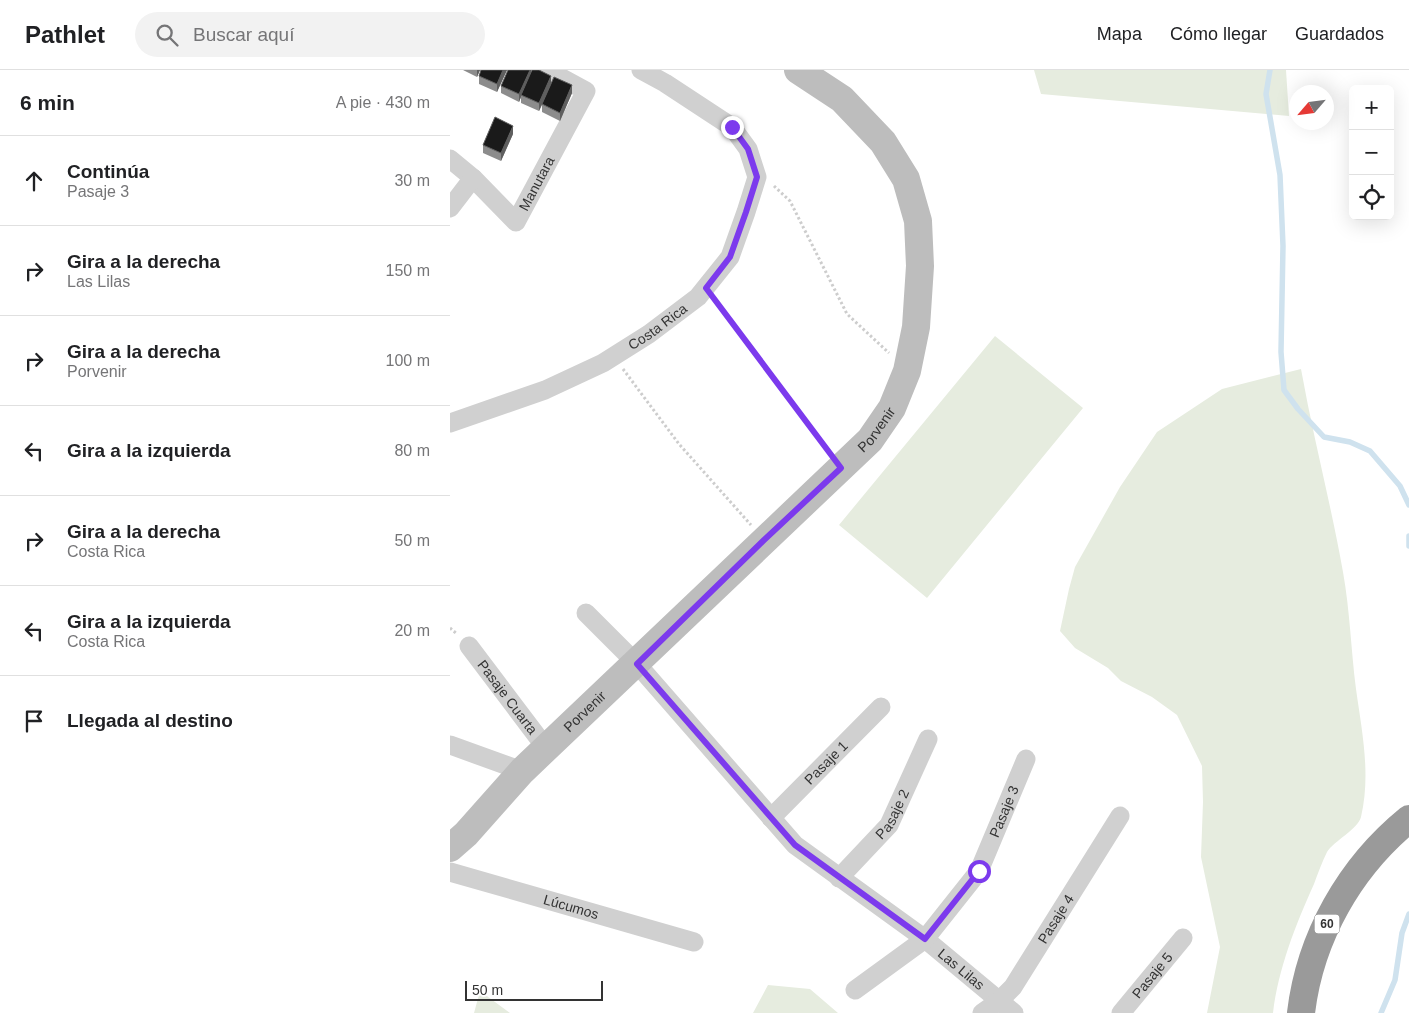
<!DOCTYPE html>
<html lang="es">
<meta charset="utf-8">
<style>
body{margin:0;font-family:Arial,sans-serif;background:#f2f2f2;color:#202124}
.controls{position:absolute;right:15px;top:15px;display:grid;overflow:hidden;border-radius:8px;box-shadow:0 5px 20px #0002}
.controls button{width:45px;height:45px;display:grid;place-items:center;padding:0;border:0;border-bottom:1px solid #e0e0e0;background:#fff;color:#202124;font:25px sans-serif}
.compass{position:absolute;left:839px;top:15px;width:45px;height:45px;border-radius:50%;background:#fff;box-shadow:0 5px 20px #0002;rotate:242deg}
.scale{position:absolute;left:15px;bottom:12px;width:138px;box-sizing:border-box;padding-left:5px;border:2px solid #333;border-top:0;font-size:14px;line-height:18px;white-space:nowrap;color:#333;-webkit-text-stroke:4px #fff;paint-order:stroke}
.stop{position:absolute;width:15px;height:15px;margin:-11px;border:4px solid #7c3aed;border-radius:50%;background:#fff}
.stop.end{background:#7c3aed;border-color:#fff;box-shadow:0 1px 5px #0008}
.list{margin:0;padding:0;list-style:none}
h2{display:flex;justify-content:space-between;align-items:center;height:65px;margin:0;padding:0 20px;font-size:21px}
h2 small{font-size:16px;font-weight:400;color:#757577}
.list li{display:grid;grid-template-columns:32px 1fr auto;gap:15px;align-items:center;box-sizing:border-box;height:90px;padding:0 20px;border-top:1px solid #e0e0e0}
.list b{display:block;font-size:19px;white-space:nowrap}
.list p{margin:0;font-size:16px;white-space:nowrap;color:#757577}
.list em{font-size:16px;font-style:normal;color:#757577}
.icon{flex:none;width:28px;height:28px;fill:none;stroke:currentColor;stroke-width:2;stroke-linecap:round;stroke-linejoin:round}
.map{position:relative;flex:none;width:959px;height:943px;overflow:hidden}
header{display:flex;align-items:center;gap:30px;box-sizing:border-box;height:70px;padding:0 25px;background:#fff;border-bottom:1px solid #e0e0e0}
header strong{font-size:24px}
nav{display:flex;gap:28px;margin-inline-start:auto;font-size:18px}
.search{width:350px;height:45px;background:#f2f2f2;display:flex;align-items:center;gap:12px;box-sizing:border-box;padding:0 18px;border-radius:28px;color:#757577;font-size:19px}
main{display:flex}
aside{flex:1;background:#fff}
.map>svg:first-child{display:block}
.green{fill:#e6ecdf}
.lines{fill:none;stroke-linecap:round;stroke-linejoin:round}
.stream{stroke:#cfe2ee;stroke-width:5.5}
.path{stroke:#cdcdcd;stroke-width:3;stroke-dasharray:2.5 2.5;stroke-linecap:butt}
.street{stroke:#d0d0d0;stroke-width:19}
.secondary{stroke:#bdbdbd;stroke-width:28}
.highway{stroke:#9a9a9a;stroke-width:28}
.wall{fill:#8c8c8c}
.shaded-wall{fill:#5f5f5f}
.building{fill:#1a1a1a;stroke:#5f5f5f}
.route{stroke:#7c3aed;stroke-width:6}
.labels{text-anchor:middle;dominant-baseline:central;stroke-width:5;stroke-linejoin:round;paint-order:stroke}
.shield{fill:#fff;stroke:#707070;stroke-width:1}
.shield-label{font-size:12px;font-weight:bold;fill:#333}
.street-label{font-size:14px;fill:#333;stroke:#fff}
</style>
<header>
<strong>Pathlet</strong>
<div class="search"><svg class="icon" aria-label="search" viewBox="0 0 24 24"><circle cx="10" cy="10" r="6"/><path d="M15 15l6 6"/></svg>Buscar aquí</div>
<nav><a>Mapa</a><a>Cómo llegar</a><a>Guardados</a></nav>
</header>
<main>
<aside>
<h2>6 min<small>A pie · 430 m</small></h2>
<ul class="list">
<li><svg class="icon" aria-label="ahead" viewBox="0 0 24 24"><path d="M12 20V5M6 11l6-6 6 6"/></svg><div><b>Continúa</b><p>Pasaje 3</p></div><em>30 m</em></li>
<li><svg class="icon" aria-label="right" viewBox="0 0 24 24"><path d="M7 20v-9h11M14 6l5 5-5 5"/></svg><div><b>Gira a la derecha</b><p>Las Lilas</p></div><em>150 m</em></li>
<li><svg class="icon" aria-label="right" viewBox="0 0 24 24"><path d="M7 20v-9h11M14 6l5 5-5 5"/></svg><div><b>Gira a la derecha</b><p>Porvenir</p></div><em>100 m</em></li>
<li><svg class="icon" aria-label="left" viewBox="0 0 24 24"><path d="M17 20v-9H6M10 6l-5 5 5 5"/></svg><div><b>Gira a la izquierda</b></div><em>80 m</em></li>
<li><svg class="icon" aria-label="right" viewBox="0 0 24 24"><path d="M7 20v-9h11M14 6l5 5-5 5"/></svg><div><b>Gira a la derecha</b><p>Costa Rica</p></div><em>50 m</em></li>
<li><svg class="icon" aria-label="left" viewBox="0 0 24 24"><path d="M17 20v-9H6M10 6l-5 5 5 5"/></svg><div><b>Gira a la izquierda</b><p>Costa Rica</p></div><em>20 m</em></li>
<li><svg class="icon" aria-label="arrive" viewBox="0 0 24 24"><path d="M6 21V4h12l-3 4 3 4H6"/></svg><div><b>Llegada al destino</b></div></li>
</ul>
</aside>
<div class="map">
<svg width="959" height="943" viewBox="0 0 959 943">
<rect width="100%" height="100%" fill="#fff"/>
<path class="green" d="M584 0H836L839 46 591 24Z
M545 266 633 338 477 528 389 455Z
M851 299C863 367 881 434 893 502 900 541 901 580 906 619 912 662 921 704 911 747 908 759 884 771 877 782 872 792 868 803 864 814 846 854 828 899 823 943H757L770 877 751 787 753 732 752 696 727 645 702 627 671 611 658 598 625 578 610 561 619 519 625 497 670 417 707 362 772 319Z
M318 915 360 919 388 943H303Z
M30 921 60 943H24Z"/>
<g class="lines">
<path class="stream" d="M820 0 816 24 830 105 833 176 831 282 834 320 848 339 874 367 900 372 920 381 950 416 959 435
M959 466V476
M931 943 945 910 952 863 959 844"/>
<path class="path" d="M324 116 340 131 397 244 439 283
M266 232 378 381
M173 299 229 374 301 455
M0 558 7 564"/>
<g class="street">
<path id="s1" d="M0 89 23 108 66 152 136 21 97 0"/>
<path d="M0 138 23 108"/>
<path id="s2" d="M0 353 95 320 153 293 199 264 248 227 280 187 296 142 307 107 298 79 282 57 215 13 191 0"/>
<path id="s3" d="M136 543 187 594 345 775 475 869 564 943"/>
<path id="s4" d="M19 576 96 678"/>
<path d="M0 675 72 701"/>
<path id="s5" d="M321 748 431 637"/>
<path id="s6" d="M0 802 244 872"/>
<path id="s7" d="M389 808 439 755 478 669"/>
<path id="s8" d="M405 920 475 869 529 801 576 689"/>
<path id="s9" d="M532 943 549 931 563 917 670 746"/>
<path id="s10" d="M671 943 733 868"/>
</g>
<path class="secondary" id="s11" d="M0 778 16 764 72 701 420 370 442 338 457 301 466 257 470 196 468 151 456 109 433 72 392 29 348 0"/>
<path class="highway" d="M851 943C860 867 900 797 959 749"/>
</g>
<path class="wall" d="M13 0H30L27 7Z
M31 0H57L47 22 29 14V6Z
M81 0V2L101 13 122 23 110 51 92 42V35L89 41 71 33V27L69 32 51 23V16Z
M63 64 51 91 33 83V75Z"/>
<path class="shaded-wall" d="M27 0H30L27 7Z
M53 0H57L47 22V14Z
M80 0H81V4L71 25V27L69 32V24Z
M101 6V13L89 41V33Z
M122 15V23L110 51V43Z
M63 56V64L51 91V83Z"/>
<path class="building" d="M31 0H53L47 14 29 6Z
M58 0H80L69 24 51 16Z
M82 0H89L101 6 89 33 71 25Z
M104 7 122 15 110 43 92 34Z
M45 47 63 56 51 83 33 75Z"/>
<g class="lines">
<path class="route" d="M282 57 298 79 307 107 296 142 280 187 256 218 391 398 314 470 187 594 345 775 475 869 529 801"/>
</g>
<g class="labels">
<rect class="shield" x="864.5" y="844.5" width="25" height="19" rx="4"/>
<g class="shield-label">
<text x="877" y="854">60</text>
</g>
<g class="street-label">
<text stroke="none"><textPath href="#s1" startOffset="135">Manutara</textPath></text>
<text stroke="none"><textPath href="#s2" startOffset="230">Costa Rica</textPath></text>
<text stroke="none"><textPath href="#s11" startOffset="598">Porvenir</textPath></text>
<text stroke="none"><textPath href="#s4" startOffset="64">Pasaje Cuarta</textPath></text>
<text stroke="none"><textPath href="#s11" startOffset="192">Porvenir</textPath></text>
<text stroke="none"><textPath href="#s5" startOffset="78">Pasaje 1</textPath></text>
<text stroke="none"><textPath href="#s8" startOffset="238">Pasaje 3</textPath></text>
<text stroke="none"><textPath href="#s7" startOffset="84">Pasaje 2</textPath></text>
<text stroke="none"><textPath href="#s6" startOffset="126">Lúcumos</textPath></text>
<text stroke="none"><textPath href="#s9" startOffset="121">Pasaje 4</textPath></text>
<text stroke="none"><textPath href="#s3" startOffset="520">Las Lilas</textPath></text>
<text stroke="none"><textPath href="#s10" startOffset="49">Pasaje 5</textPath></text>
</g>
</g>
</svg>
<div class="controls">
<button>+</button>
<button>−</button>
<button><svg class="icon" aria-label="locate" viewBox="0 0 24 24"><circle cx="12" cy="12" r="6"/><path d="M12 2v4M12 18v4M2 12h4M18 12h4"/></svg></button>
</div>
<svg class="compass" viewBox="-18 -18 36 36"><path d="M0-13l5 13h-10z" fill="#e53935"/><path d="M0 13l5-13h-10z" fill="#757577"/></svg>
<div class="scale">50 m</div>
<div class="stop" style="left:529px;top:801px"></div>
<div class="stop end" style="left:282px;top:57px"></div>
</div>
</main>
